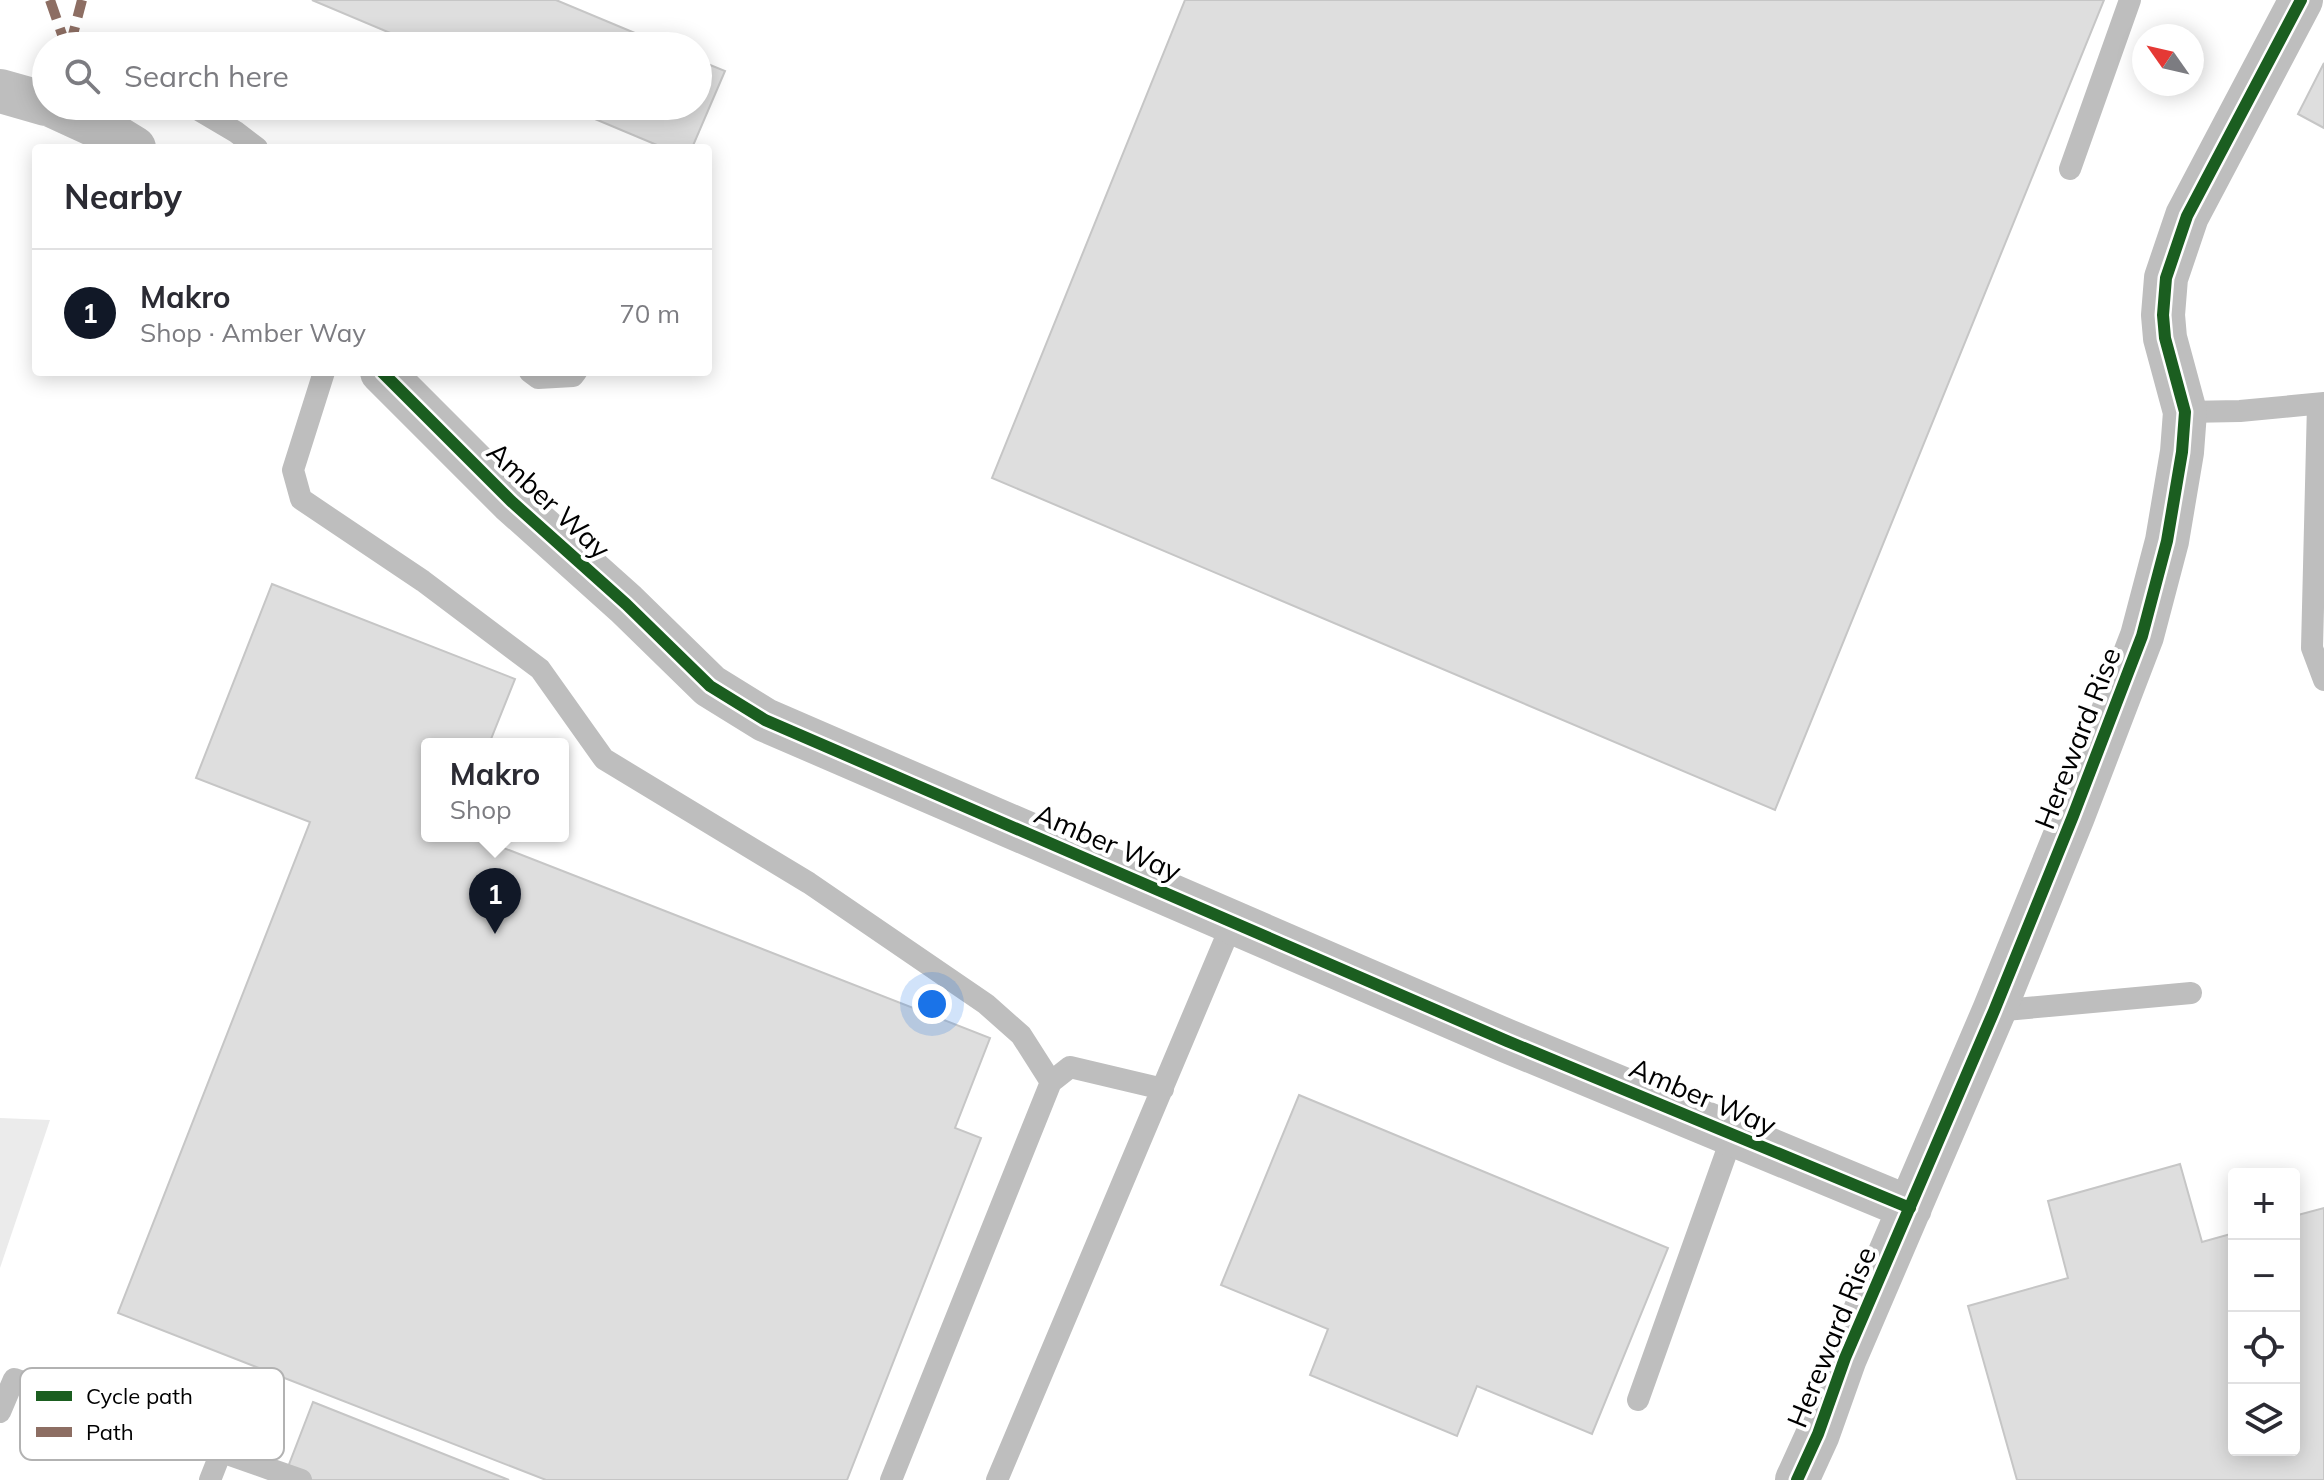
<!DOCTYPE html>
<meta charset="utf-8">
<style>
body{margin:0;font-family:Mulish,sans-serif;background:#f7f7f7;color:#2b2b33}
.controls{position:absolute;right:24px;bottom:24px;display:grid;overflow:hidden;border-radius:8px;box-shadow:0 4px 20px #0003}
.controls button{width:72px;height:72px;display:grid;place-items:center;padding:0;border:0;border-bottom:2px solid #e1e1e2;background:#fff;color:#2b2b33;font:40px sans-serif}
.compass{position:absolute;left:2132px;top:24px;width:72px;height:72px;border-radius:50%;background:#fff;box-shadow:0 4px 20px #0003;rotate:304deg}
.you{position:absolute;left:932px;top:1004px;width:28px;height:28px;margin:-20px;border:6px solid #fff;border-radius:50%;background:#1a73e8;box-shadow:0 0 0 12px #1a73e833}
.badge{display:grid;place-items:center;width:52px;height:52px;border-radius:50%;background:#111827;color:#fff;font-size:26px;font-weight:700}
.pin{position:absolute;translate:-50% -66px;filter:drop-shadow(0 2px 4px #0008)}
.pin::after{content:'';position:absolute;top:42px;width:28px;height:24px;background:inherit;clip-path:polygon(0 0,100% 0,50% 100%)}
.popup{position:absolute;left:421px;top:738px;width:148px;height:104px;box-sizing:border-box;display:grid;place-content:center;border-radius:8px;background:#fff;filter:drop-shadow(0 2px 6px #0005);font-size:26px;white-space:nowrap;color:#7c7c81}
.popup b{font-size:30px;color:#2b2b33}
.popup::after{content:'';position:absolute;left:50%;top:100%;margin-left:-16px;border:16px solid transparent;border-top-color:#fff}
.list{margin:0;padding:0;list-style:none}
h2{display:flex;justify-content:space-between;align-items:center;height:104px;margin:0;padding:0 32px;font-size:34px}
h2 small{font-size:26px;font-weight:400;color:#7c7c81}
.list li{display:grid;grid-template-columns:52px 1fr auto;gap:24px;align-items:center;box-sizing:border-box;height:128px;padding:0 32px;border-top:2px solid #e1e1e2}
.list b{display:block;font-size:30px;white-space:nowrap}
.list p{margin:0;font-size:26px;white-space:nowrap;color:#7c7c81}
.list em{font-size:26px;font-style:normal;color:#7c7c81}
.icon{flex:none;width:44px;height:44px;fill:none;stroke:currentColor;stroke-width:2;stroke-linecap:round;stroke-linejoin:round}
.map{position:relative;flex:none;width:2324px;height:1480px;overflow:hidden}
.search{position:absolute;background:#fff;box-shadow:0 4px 20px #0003;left:32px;top:32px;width:680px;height:88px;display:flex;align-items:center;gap:20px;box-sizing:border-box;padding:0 28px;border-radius:44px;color:#7c7c81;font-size:30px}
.panel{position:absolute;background:#fff;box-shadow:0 4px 20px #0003;left:32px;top:144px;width:680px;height:232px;border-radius:8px}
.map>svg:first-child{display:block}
.green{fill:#ebebeb}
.building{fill:#dedede;stroke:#c6c6c6;stroke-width:2}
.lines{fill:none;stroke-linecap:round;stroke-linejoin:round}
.lane{stroke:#bebebe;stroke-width:22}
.street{stroke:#bebebe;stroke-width:44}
.quiet{stroke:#8d6e63;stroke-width:10;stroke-dasharray:20 10;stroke-linecap:butt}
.cycleway-casing{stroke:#fff;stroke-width:17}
.cycleway{stroke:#1b5e20;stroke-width:12}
.labels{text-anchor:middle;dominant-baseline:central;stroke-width:8;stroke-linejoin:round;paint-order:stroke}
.street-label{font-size:28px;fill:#000;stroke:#fff}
.key{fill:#fff;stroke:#b2b2b2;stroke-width:2}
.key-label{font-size:22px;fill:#000}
</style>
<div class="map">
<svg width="2324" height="1480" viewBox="0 0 2324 1480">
<rect width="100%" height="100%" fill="#fff"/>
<path class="green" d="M0 1118 50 1120 0 1268Z"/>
<path class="building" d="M312 0H556L666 46H421Z
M1185 0H2104L1775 810 992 478Z
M698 60 725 71 692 148H664L564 106H698Z
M2324 63V128L2298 114Z
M272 584 515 679 489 744H427V836H473L990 1038 955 1128 981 1138 847 1480H546L118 1313 310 822 196 778Z
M1299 1095 1668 1248 1592 1434 1477 1386 1457 1436 1310 1375 1328 1329 1221 1285Z
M2180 1164 2202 1242 2234 1233V1450H2294V1216L2324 1208V1480H2017L1968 1306 2068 1278 2048 1201Z
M313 1402 509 1480H283Z"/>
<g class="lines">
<path class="lane" d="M192 106 236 132 257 148
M2070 169 2130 0
M324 372 293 470 301 499 423 581 540 669 604 759 809 883 986 1004 1021 1035 1051 1082
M530 372 538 378 573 376 576 372
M2318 404 2312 648 2324 680
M2185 412 2240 411 2324 403
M1994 1011 2191 993
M1638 1400 1733 1134
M0 1412 14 1379 301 1480
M210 1480 221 1452
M891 1480 1051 1082 1070 1067 1163 1089
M997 1480 1233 921"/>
<path class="street" d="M0 91 46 104
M53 106 103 129 134 148
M382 372 511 501 626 604 710 686 765 720 1507 1041 1910 1208
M1797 1480 1818 1434 1845 1358 1994 1011 2073 816 2142 636 2167 541 2182 452 2185 412 2165 338 2163 315 2166 278 2187 216 2301 0"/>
<path class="quiet" d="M50 0 66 46
M70 46 82 0"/>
<g class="cycleway-casing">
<path id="cycleway" d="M382 372 511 501 626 604 710 686 765 720 1507 1041 1910 1208
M1797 1480 1818 1434 1845 1358 1994 1011 2073 816 2142 636 2167 541 2182 452 2185 412 2165 338 2163 315 2166 278 2187 216 2301 0"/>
</g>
<use href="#cycleway" class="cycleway"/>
</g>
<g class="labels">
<g class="street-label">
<text transform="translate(549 500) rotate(43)">Amber Way</text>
<text transform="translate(2077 738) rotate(-69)">Hereward Rise</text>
<text transform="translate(1108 842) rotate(23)">Amber Way</text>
<text transform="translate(1703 1096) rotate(23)">Amber Way</text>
<text transform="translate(1831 1337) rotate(-68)">Hereward Rise</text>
</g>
</g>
<rect x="20" y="1368" width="264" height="92" rx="12" class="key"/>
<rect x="36" y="1391" width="36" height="10" fill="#1b5e20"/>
<rect x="36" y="1427" width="36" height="10" fill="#8d6e63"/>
<g class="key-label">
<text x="86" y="1404">Cycle path</text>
<text x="86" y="1440">Path</text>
</g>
</svg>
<div class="controls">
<button>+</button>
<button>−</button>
<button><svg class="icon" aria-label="locate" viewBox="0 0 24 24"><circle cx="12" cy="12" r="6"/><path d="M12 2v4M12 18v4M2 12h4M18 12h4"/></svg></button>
<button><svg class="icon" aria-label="layers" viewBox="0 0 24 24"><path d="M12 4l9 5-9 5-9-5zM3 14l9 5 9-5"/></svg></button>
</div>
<svg class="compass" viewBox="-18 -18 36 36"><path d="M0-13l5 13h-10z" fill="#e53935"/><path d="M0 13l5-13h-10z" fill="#7c7c81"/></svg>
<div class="you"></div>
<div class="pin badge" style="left:495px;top:934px">1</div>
<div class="popup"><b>Makro</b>Shop</div>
<div class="search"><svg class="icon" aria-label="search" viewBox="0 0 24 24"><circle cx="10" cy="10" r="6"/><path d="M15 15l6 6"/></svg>Search here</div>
<section class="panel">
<h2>Nearby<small></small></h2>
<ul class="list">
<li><span class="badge">1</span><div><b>Makro</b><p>Shop · Amber Way</p></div><em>70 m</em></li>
</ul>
</section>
</div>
